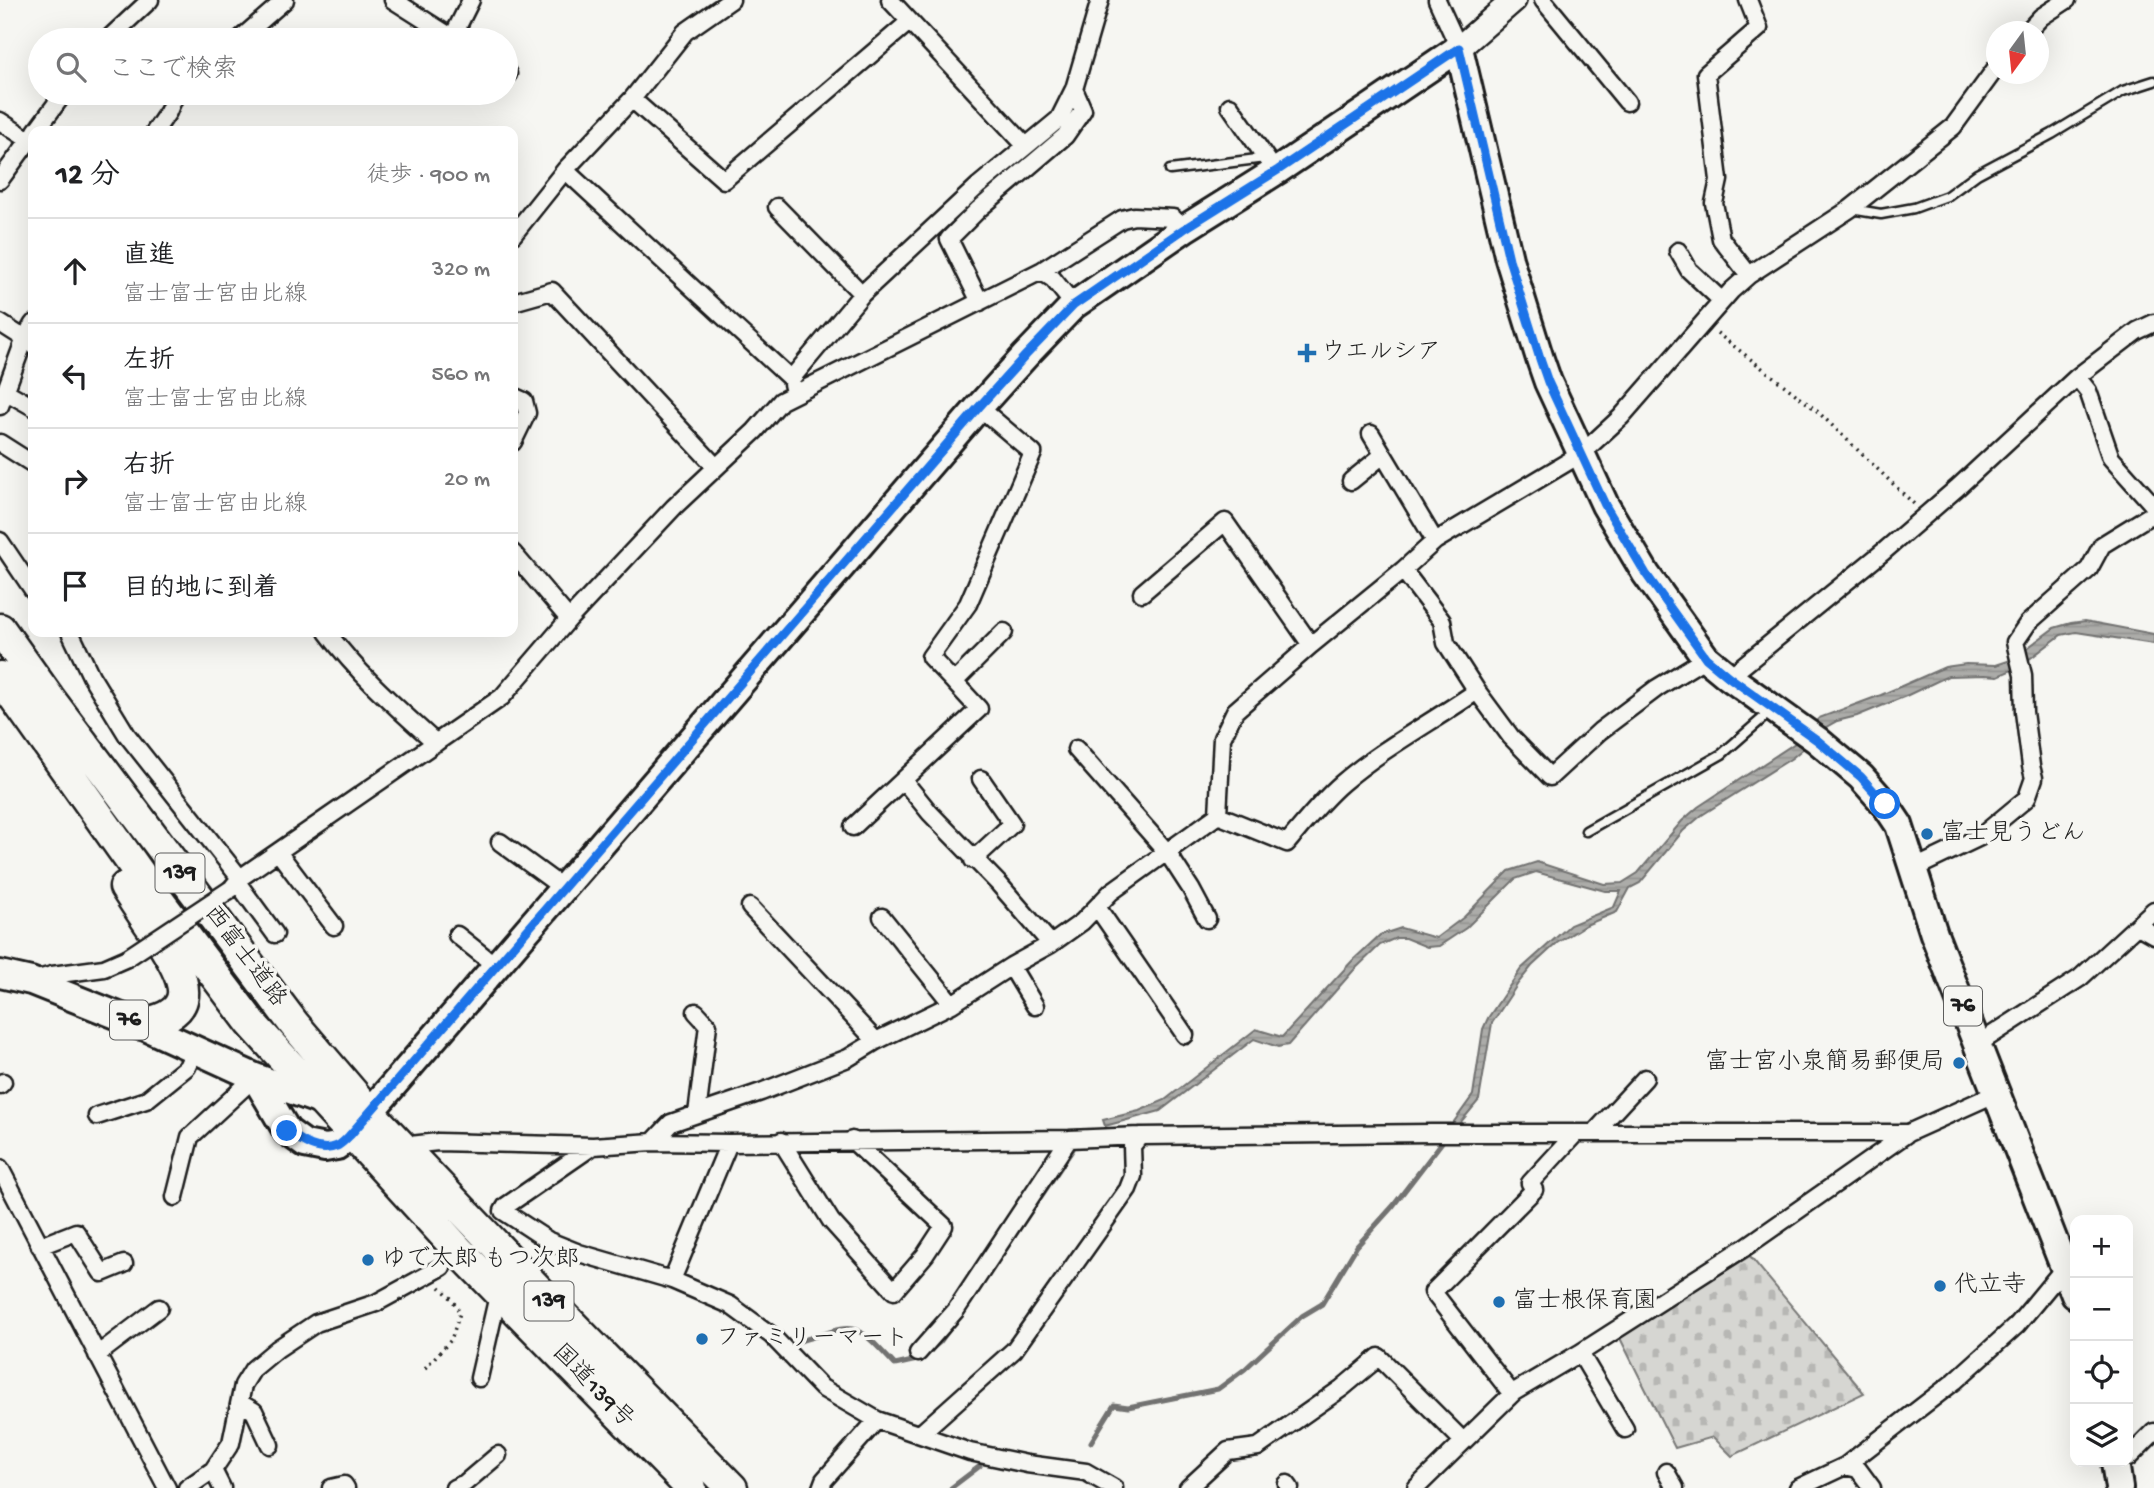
<!DOCTYPE html>
<html lang="ja">
<meta charset="utf-8">
<style>
body{margin:0;font-family:"Gochi Hand","Klee One",sans-serif;background:#f2f2f2;color:#202124}
.controls{position:absolute;right:21px;bottom:21px;display:grid;overflow:hidden;border-radius:14px;box-shadow:0 7px 28px #0002}
.controls button{width:63px;height:63px;display:grid;place-items:center;padding:0;border:0;border-bottom:2px solid #e0e0e0;background:#fff;color:#202124;font:35px sans-serif}
.compass{position:absolute;left:1986px;top:21px;width:63px;height:63px;border-radius:50%;background:#fff;box-shadow:0 7px 28px #0002;rotate:195deg}
.stop{position:absolute;width:21px;height:21px;margin:-16px;border:5px solid #1a73e8;border-radius:50%;background:#fff}
.stop.end{background:#1a73e8;border-color:#fff;box-shadow:0 2px 7px #0008}
.list{margin:0;padding:0;list-style:none}
h2{display:flex;justify-content:space-between;align-items:center;height:91px;margin:0;padding:0 28px;font-size:30px}
h2 small{font-size:23px;font-weight:400;color:#757577}
.list li{display:grid;grid-template-columns:46px 1fr auto;gap:21px;align-items:center;box-sizing:border-box;height:105px;padding:0 28px;border-top:2px solid #e0e0e0}
.list b{display:block;font-size:26px;white-space:nowrap}
.list p{margin:0;font-size:23px;white-space:nowrap;color:#757577}
.list em{font-size:23px;font-style:normal;color:#757577}
.icon{flex:none;width:38px;height:38px;fill:none;stroke:currentColor;stroke-width:2;stroke-linecap:round;stroke-linejoin:round}
.map{position:relative;flex:none;width:2154px;height:1488px;overflow:hidden}
.search{position:absolute;background:#fff;box-shadow:0 7px 28px #0002;left:28px;top:28px;width:490px;height:77px;display:flex;align-items:center;gap:18px;box-sizing:border-box;padding:0 24px;border-radius:38px;color:#757577;font-size:26px}
.panel{position:absolute;background:#fff;box-shadow:0 7px 28px #0002;left:28px;top:126px;width:490px;height:511px;border-radius:14px}
.map>svg:first-child{display:block}
.cemetery{fill:url(#cemetery-stones);stroke:#797977;stroke-width:2}
.water{fill:url(#water-rules);stroke:#727271;stroke-width:2}
.lines{fill:none;stroke-linecap:round;stroke-linejoin:round}
.stream{stroke:#727271;stroke-width:5}
.lane-casing{stroke:#1c1c1c;stroke-width:13}
.street-casing{stroke:#1c1c1c;stroke-width:21}
.secondary-casing{stroke:#1c1c1c;stroke-width:28}
.primary-casing{stroke:#1c1c1c;stroke-width:32}
.highway-casing{stroke:#1c1c1c;stroke-width:35}
.path{stroke:#1c1c1c;stroke-width:3.5;stroke-dasharray:2 5;stroke-linecap:butt}
.lane{stroke:#f6f6f2;stroke-width:8}
.street{stroke:#f6f6f2;stroke-width:16}
.secondary{stroke:#f6f6f2;stroke-width:23}
.primary{stroke:#f6f6f2;stroke-width:26}
.highway{stroke:#f6f6f2;stroke-width:30}
.street-bridge-casing{stroke:#1c1c1c;stroke-width:21;stroke-linecap:butt}
.street-bridge{stroke:#f6f6f2;stroke-width:16}
.route{stroke:#1a73e8;stroke-width:9}
.poi-dot{fill:#1f6fb2;stroke:#f6f6f2;stroke-width:2.5}
.labels{text-anchor:middle;dominant-baseline:central;stroke-width:7;stroke-linejoin:round;paint-order:stroke}
.shield{fill:#f6f6f2;stroke:#5d5d5c;stroke-width:2}
.shield-label{font-size:23px;font-weight:bold;fill:#1c1c1c}
.poi-label{font-size:24px;fill:#1c1c1c;stroke:#f6f6f2;text-anchor:start}
.street-label{font-size:24px;fill:#1c1c1c;stroke:#f6f6f2}
</style>
<div class="map">
<svg width="2154" height="1488" viewBox="0 0 2154 1488">
<defs>
<pattern id="cemetery-stones" width="16" height="16" patternUnits="userSpaceOnUse" patternTransform="scale(1.75)"><rect width="16" height="16" fill="#d6d6d2"/><path d="M2 7V4a2 2 0 0 1 4 0v3zM10 15v-3a2 2 0 0 1 4 0v3z" fill="#b7b7b4"/></pattern>
<pattern id="water-rules" width="6" height="5" patternUnits="userSpaceOnUse" patternTransform="scale(1.75)"><rect width="6" height="5" fill="#acaca9"/><path d="M0 2.5h6" fill="none" stroke="#939391"/></pattern>
</defs>
<rect width="100%" height="100%" fill="#f6f6f2"/>
<filter id="ink" filterUnits="userSpaceOnUse"><feTurbulence type="fractalNoise" baseFrequency=".0143" numOctaves="2"/><feDisplacementMap in="SourceGraphic" scale="14" xChannelSelector="R" yChannelSelector="G"/><feConvolveMatrix kernelMatrix="1 2 1 2 8 2 1 2 1" color-interpolation-filters="sRGB"/></filter>
<g filter="url(#ink)">
<path class="cemetery" d="M1750 1256 1864 1393 1732 1456 1713 1437 1675 1448 1619 1336Z"/>
<path class="water" d="M2085 621 2154 634V644L2076 632 2061 635 2019 667 1998 676 1985 675 1948 676 1906 696 1857 716 1837 721 1821 730 1812 741 1792 758 1702 815 1683 831 1640 883 1630 888 1617 912 1586 925 1557 943 1532 966 1519 982 1492 1023 1479 1100 1455 1129 1448 1130 1473 1095 1483 1029 1488 1018 1521 969 1570 925 1614 907 1621 891H1605L1536 872 1515 879 1466 928 1439 946 1427 947 1405 938H1396L1380 945 1353 971 1288 1045 1278 1047 1254 1039 1160 1111 1105 1126 1103 1120 1139 1111 1165 1100 1256 1029 1282 1037 1352 961 1380 935 1401 928 1436 938 1464 917 1509 871 1537 862 1604 884 1622 883 1638 873 1682 821 1698 807 1795 743 1819 718 1881 695 1945 667 1966 664 1996 665 2011 660 2054 628 2071 623Z"/>
<g class="lines">
<path class="stream" d="M1003 1253 1073 1149
M797 1342C857 1324 850 1317 895 1365L917 1360 922 1357
M929 1351 940 1342 951 1327
M1091 1442 1114 1405 1128 1407 1218 1389 1245 1369 1302 1316 1322 1304 1357 1246 1393 1206 1446 1137
M951 1488 980 1466"/>
<g class="lane-casing">
<path id="lane" d="M1170 170 1265 158
M1851 209 1881 214 1914 208 1947 196 1977 174 2052 134 2123 91 2154 81
M1586 831 1722 754 1771 711"/>
</g>
<g class="street-casing">
<path id="street" d="M393 0 456 40
M890 0 1025 145
M1437 0 1459 48
M1543 0 1627 102
M1748 0 1759 28 1706 74 1719 180 1714 203 1721 239 1749 275
M2027 32 2041 17 2067 0
M452 38 471 0
M107 40 150 0
M239 40 285 0
M506 73 508 74
M632 99 724 180 909 22
M1230 106 1275 171
M0 121 29 140
M36 131 64 93
M155 131 168 112 176 93
M565 170 791 379 793 388
M0 180 33 135
M777 207 862 294
M513 235 565 170 632 99 685 32 731 0
M1678 251 1689 270 1721 300
M1041 271 1122 219 1134 216 1173 218 1184 229
M513 302 552 291 716 467
M980 302 949 239 979 209 1065 136 1083 110 1074 89
M0 323 33 344
M2077 377 2088 391 2111 458 2154 506
M791 379 862 294 979 185 1059 119 1074 89 1100 0
M5 391 33 407
M513 396 524 401 527 413 513 442
M0 406 25 338 33 324
M1371 434 1435 541
M0 443 33 464
M1351 481 1383 455
M0 541 33 590
M513 553 569 619
M1403 570 1442 621 1446 643 1477 691 1511 737 1550 777 1600 731 1657 688 1706 658
M1142 593 1225 522 1311 645
M70 632 91 676 127 735 240 878
M327 632C358 674 397 708 436 743
M1729 677 1883 552 1957 488 2077 377 2137 331 2154 323
M954 682 930 657 968 604 1033 453 979 407
M1076 749 1167 852 1191 889 1207 919
M904 781 930 813 999 884 1051 944
M1218 815 1287 843C1304 823 1322 800 1342 783 1383 748 1432 722 1477 691
M853 827 979 709 954 682 1004 632
M500 842 563 888
M278 852 334 926
M973 860 1012 824 981 779
M1913 869 1980 837 2027 798 2034 778 2031 766 2024 712 2023 675 2015 642 2028 623 2089 569 2102 545 2154 513
M237 882 275 934
M231 889 240 878 502 697 569 619 674 507 755 431 781 401 1041 271 1053 279 1074 305
M750 907 876 1041
M1097 907 1185 1035
M882 917 952 1004
M2138 926 2154 935
M457 935 496 966
M1011 966 1035 1006
M31 981 52 975 104 968 127 958
M696 1012 708 1025 697 1114
M1978 1044 2080 978 2154 910
M0 1085 3 1082
M97 1116 146 1100 187 1067 195 1049
M1594 1133 1645 1078
M781 1141 831 1221 894 1291 925 1255 944 1226 852 1140
M653 1142 671 1123 761 1092 848 1058 876 1041 952 1004 1011 966 1051 944 1082 922 1111 892 1218 815 1222 738 1235 711 1311 645 1403 570 1435 541 1581 454 1621 417 1731 291 1749 275 1850 209 1953 127 1996 68
M401 1146 438 1142 593 1146 653 1142 729 1143 1069 1139 1140 1136 1432 1133H1908L1997 1093
M593 1146 506 1206 503 1211 549 1241 579 1253 672 1280 730 1305 771 1335 822 1388 877 1420 970 1452 1027 1464 1086 1472 1114 1488
M0 1168 167 1488
M175 1197 190 1137 255 1077
M40 1246 76 1232 102 1273 124 1264
M672 1280 729 1143
M918 1353 956 1310 1069 1139
M1580 1353 1625 1429
M97 1355 159 1308
M479 1378 499 1291
M1512 1394 1433 1292 1534 1190 1530 1183 1576 1133
M240 1403 254 1411 270 1445
M920 1434 1014 1350 1128 1189 1133 1176 1132 1146 1140 1136
M2128 1458 2154 1432
M1845 1466 1955 1381 2017 1325 2065 1267
M213 1470 222 1488
M1666 1472 1675 1488
M1287 1484 1290 1488
M187 1488 213 1470 231 1443 243 1385 253 1369 277 1349 316 1323 376 1303 442 1267
M331 1488 344 1485 346 1488
M454 1488 465 1483 498 1455
M821 1488 824 1480 877 1420
M1188 1488 1228 1451 1258 1447 1342 1388 1379 1357 1463 1441
M1416 1488 1514 1392 1580 1353 1747 1246 1908 1133
M1798 1488 1845 1466 1858 1469 1872 1488"/>
</g>
<g class="secondary-casing">
<path id="secondary" d="M1459 48 1514 0"/>
</g>
<g class="primary-casing">
<path id="primary" d="M0 974 31 981 139 1024 255 1077 326 1103
M255 1077 287 1131 305 1144 325 1148 337 1146 351 1134 979 407 1026 355 1074 305 1184 229 1278 170 1459 48 1509 259 1540 359 1548 382 1605 505 1646 574 1706 658 1729 677 1817 740 1861 777 1885 804 1899 825 1934 934 2075 1295
M2115 1462 2119 1488"/>
</g>
<g class="highway-casing">
<path id="highway" d="M0 629 49 698 294 1024 369 1112 545 1297 732 1488
M0 677 159 901 251 1023 460 1252 691 1488
M125 887C136 904 147 921 159 938 185 978 204 1014 139 1024"/>
</g>
<path class="path" d="M1717 333 1816 410 1914 504
M425 1368 451 1340 460 1313 452 1299 440 1287"/>
<use href="#lane" class="lane"/>
<use href="#street" class="street"/>
<use href="#secondary" class="secondary"/>
<use href="#primary" class="primary"/>
<use href="#highway" class="highway"/>
<g class="street-bridge-casing">
<path id="street-bridge" d="M127 958 231 889"/>
</g>
<use href="#street-bridge" class="street-bridge"/>
</g>
</g>
<g class="lines" filter="url(#ink)">
<path class="route" d="M287 1131C301 1141 319 1154 337 1146 342 1144 347 1138 351 1134L979 407 1026 355 1074 305 1184 229 1278 170 1459 48 1509 259 1540 359 1548 382 1605 505 1646 574 1706 658 1729 677 1817 740 1861 777 1885 804"/>
</g>
<g class="poi-dot">
<path d="M1303.5 342.5h7v7h7v7h-7v7h-7v-7h-7v-7h7z"/>
<circle cx="1927" cy="834" r="7"/>
<circle cx="1959" cy="1063" r="7"/>
<circle cx="368" cy="1260" r="7"/>
<circle cx="1940" cy="1286" r="7"/>
<circle cx="1499" cy="1302" r="7"/>
<circle cx="702" cy="1339" r="7"/>
</g>
<g class="labels">
<g class="shield">
<rect x="155.5" y="853.5" width="49" height="39" rx="5"/>
<rect x="1944" y="986.5" width="38" height="39" rx="5"/>
<rect x="110" y="1000.5" width="38" height="39" rx="5"/>
<rect x="524.5" y="1281.5" width="49" height="39" rx="5"/>
</g>
<g class="shield-label">
<text x="180" y="873">139</text>
<text x="1963" y="1006">76</text>
<text x="129" y="1020">76</text>
<text x="549" y="1301">139</text>
</g>
<g class="poi-label">
<text x="1321" y="353">ウエルシア</text>
<text x="1941" y="834">富士見うどん</text>
<text x="1945" y="1063" text-anchor="end">富士宮小泉簡易郵便局</text>
<text x="382" y="1260">ゆで太郎 もつ次郎</text>
<text x="1954" y="1286">代立寺</text>
<text x="1513" y="1302">富士根保育園</text>
<text x="716" y="1339">ファミリーマート</text>
</g>
<g class="street-label">
<text transform="translate(244 957) rotate(53)">西富士道路</text>
<text transform="translate(592 1387) rotate(46)">国道139号</text>
</g>
</g>
</svg>
<div class="controls">
<button>+</button>
<button>−</button>
<button><svg class="icon" aria-label="locate" viewBox="0 0 24 24"><circle cx="12" cy="12" r="6"/><path d="M12 2v4M12 18v4M2 12h4M18 12h4"/></svg></button>
<button><svg class="icon" aria-label="layers" viewBox="0 0 24 24"><path d="M12 4l9 5-9 5-9-5zM3 14l9 5 9-5"/></svg></button>
</div>
<svg class="compass" viewBox="-18 -18 36 36"><path d="M0-13l5 13h-10z" fill="#e53935"/><path d="M0 13l5-13h-10z" fill="#757577"/></svg>
<div class="stop" style="left:1885px;top:804px"></div>
<div class="stop end" style="left:287px;top:1131px"></div>
<div class="search"><svg class="icon" aria-label="search" viewBox="0 0 24 24"><circle cx="10" cy="10" r="6"/><path d="M15 15l6 6"/></svg>ここで検索</div>
<section class="panel">
<h2>12 分<small>徒歩 · 900 m</small></h2>
<ul class="list">
<li><svg class="icon" aria-label="ahead" viewBox="0 0 24 24"><path d="M12 20V5M6 11l6-6 6 6"/></svg><div><b>直進</b><p>富士富士宮由比線</p></div><em>320 m</em></li>
<li><svg class="icon" aria-label="left" viewBox="0 0 24 24"><path d="M17 20v-9H6M10 6l-5 5 5 5"/></svg><div><b>左折</b><p>富士富士宮由比線</p></div><em>560 m</em></li>
<li><svg class="icon" aria-label="right" viewBox="0 0 24 24"><path d="M7 20v-9h11M14 6l5 5-5 5"/></svg><div><b>右折</b><p>富士富士宮由比線</p></div><em>20 m</em></li>
<li><svg class="icon" aria-label="arrive" viewBox="0 0 24 24"><path d="M6 21V4h12l-3 4 3 4H6"/></svg><div><b>目的地に到着</b></div></li>
</ul>
</section>
</div>
